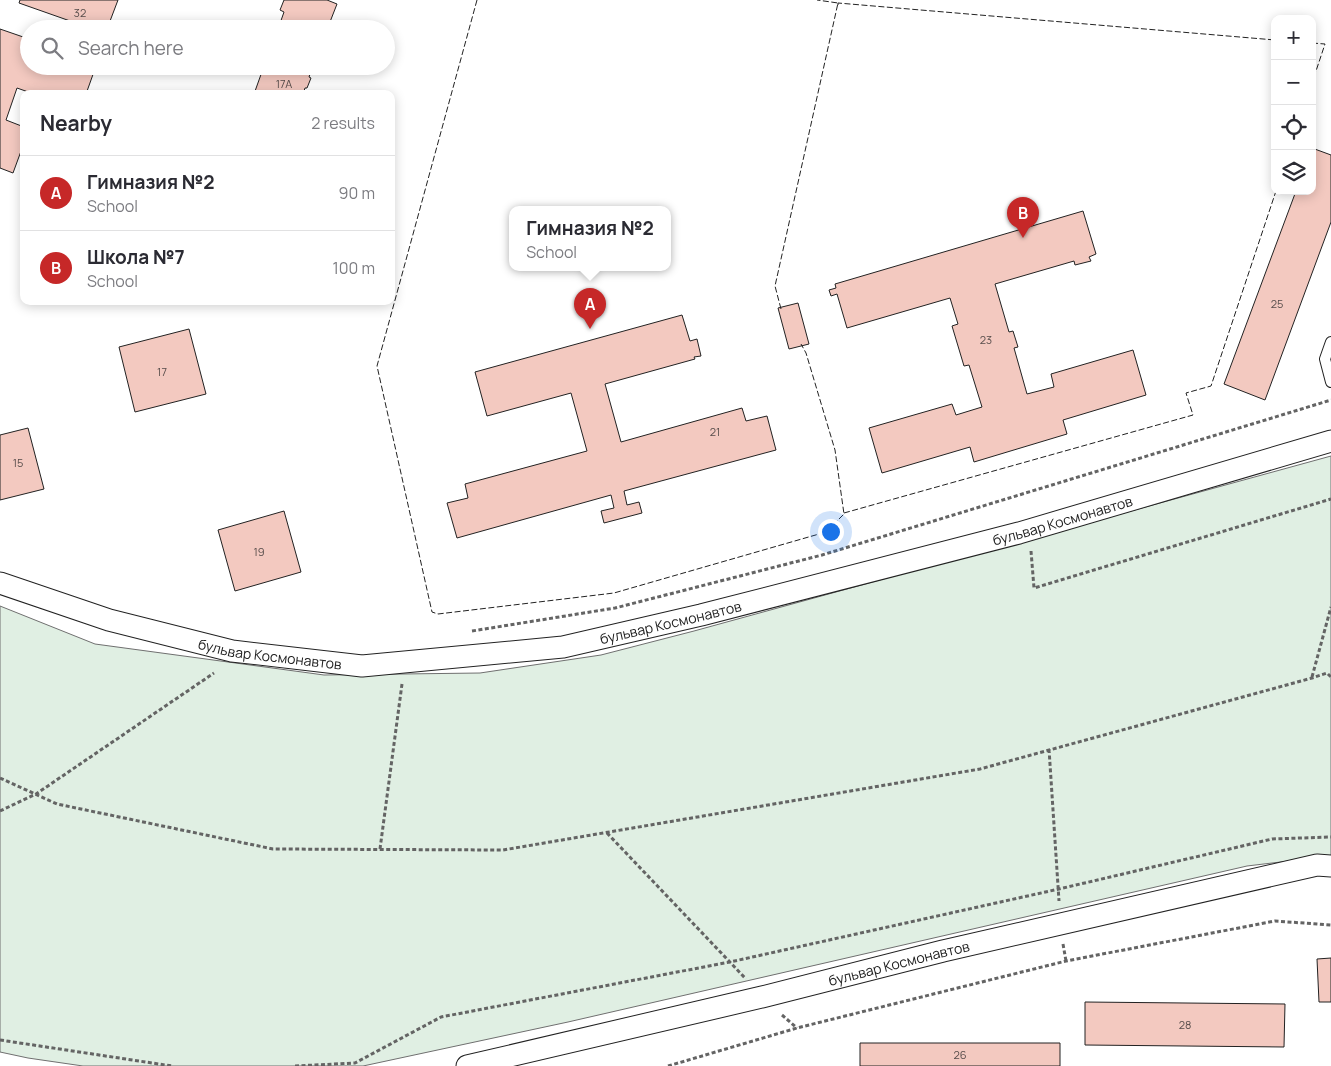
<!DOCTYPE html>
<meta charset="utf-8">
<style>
body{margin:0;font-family:Manrope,sans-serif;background:#f2f2f3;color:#2b2b33}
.controls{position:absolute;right:15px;top:15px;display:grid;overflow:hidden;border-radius:10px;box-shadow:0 2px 12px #0003}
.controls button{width:45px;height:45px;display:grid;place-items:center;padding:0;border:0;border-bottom:1px solid #e1e1e2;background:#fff;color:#2b2b33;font:25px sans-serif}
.you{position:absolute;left:830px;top:531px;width:18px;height:18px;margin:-12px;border:4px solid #fff;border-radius:50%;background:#1a73e8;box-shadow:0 0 0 8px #1a73e833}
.badge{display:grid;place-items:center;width:32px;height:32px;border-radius:50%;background:#c62828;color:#fff;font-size:16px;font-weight:700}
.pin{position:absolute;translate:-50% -41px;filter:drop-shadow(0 1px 2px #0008)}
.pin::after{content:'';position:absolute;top:26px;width:18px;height:15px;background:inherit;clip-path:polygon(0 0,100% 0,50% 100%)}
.popup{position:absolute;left:509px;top:206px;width:162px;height:65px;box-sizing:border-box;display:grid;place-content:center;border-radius:10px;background:#fff;filter:drop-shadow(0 1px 4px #0005);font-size:16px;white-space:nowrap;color:#7c7c81}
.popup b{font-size:19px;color:#2b2b33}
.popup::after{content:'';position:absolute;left:50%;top:100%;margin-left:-10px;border:10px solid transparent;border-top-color:#fff}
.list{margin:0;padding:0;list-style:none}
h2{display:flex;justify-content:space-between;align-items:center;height:65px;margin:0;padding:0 20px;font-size:21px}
h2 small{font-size:16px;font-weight:400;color:#7c7c81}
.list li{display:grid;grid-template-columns:32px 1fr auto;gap:15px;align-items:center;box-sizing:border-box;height:75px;padding:0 20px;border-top:1px solid #e1e1e2}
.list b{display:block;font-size:19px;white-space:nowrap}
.list p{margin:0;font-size:16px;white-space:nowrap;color:#7c7c81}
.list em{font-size:16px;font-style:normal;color:#7c7c81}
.icon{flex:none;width:28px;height:28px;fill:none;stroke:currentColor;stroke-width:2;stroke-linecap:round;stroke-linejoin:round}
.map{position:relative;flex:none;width:1331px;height:1066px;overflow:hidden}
.search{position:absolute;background:#fff;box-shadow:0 2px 12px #0003;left:20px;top:20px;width:375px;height:55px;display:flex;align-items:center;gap:12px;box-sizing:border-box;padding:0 18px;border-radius:28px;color:#7c7c81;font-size:19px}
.panel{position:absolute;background:#fff;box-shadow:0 2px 12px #0003;left:20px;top:90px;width:375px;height:215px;border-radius:10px}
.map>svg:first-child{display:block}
.green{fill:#e0efe3;stroke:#6f6f6f}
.building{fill:#f3c9c0;stroke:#222}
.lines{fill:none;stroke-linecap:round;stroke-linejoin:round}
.service-casing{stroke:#222;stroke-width:12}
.minor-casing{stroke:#222;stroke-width:23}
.path{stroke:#646464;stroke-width:3;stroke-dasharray:4 2.5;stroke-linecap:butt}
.service{stroke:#fff;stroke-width:10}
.minor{stroke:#fff;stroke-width:21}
.fence{stroke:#222;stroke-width:1;stroke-dasharray:6 2.5;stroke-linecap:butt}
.labels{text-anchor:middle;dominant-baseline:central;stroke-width:4;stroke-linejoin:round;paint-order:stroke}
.number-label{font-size:11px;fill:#564c4a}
.street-label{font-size:14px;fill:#222;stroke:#fff}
</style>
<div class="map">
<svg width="1331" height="1066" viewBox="0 0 1331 1066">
<rect width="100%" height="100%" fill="#fff"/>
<path class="green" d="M1331 456V856L1247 866 568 1022 363 1066H83L28 1058 0 1052V606L95 644 324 675 480 673 601 655 694 631Z"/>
<path class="building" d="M20 0H118L107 29H71L73 22 19 3Z
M284 0H327L337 4 328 27 330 29H278L284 12 280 10Z
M0 29 29 39V66H96L86 94H34L17 88 6 120 24 127V143L13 173 0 168Z
M264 66H313L309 77 311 78 307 88H305L303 94H254Z
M1312 148 1331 155V222L1265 400 1224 384 1296 191H1312Z
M1083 211 1096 254 1089 257 1091 261 1075 265 1074 261 995 284 1009 332 1013 331 1018 347 1014 348 1027 394 1054 387 1051 374 1133 350 1146 395 1063 420 1067 434 974 462 970 447 882 473 869 428 952 404 956 415 982 407 969 365 964 366 952 326 958 324 950 298 847 328 837 294 831 296 829 290 836 288 835 284Z
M798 303 809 344 789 349 778 308Z
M682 315 690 341 697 339 701 356 694 357 695 359 605 384 621 442 742 408 746 421 767 416 776 450 624 491 627 505 639 502 642 513 604 523 601 511 614 508 611 495 457 538 447 503 468 498 465 484 587 451 571 393 487 416 475 372Z
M189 329 206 394 135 412 119 347Z
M28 428 44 489 0 500V435Z
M284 511 301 572 235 591 218 530Z
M1331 958V1002H1319L1317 959Z
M1085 1002 1285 1004 1284 1047 1085 1045Z
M860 1043H1060V1066H860Z"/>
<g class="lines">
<g class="service-casing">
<path id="service" d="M1331 342 1325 359 1331 382"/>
</g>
<g class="minor-casing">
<g id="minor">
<path id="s1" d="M0 583 109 620 232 651 362 666 563 647 701 615 1019 533 1331 441"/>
<path id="s2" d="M467 1066 762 997 943 951 1317 865 1331 866"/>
</g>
</g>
<path class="path" d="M1031 551 1034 588 1331 499
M472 631 615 608 822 555 1331 400
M1312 677 1331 607
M1049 749 1059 901
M0 778 57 804 273 849 503 850 980 769 1312 678 1327 673 1331 677
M0 811 36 794 214 673
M607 833 746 979
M380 849 402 684
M1063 944 1066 961
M782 1015 797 1028
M0 1040 172 1066
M295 1066 355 1063 441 1017 730 962 1059 889 1272 839 1331 837
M668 1066 797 1028 1066 961 1275 921 1331 925"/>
<use href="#service" class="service"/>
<use href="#minor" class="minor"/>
<path class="fence" d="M477 0 377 366 432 612 438 614 614 593 826 532 844 514 835 450 806 353 801 344
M838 5V3L1275 40
M1312 43 1325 44 1312 83
M781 309 775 286 838 3 817 0
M844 513 1193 415 1186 393 1211 386 1276 191"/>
</g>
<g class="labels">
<g class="number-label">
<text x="80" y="12">32</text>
<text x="284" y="83">17А</text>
<text x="1277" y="303">25</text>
<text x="986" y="339">23</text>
<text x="162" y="371">17</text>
<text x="715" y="431">21</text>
<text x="18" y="462">15</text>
<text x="259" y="551">19</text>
<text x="1185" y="1024">28</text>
<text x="960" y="1054">26</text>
</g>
<g class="street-label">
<text stroke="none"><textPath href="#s1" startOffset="1090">бульвар Космонавтов</textPath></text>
<text stroke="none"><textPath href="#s1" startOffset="685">бульвар Космонавтов</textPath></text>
<text stroke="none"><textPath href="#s1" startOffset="280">бульвар Космонавтов</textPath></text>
<text stroke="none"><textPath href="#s2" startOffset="444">бульвар Космонавтов</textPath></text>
</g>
</g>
</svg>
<div class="controls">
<button>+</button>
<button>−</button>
<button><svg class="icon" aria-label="locate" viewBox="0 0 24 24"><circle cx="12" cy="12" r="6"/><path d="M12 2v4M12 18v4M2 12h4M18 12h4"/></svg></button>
<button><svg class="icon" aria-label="layers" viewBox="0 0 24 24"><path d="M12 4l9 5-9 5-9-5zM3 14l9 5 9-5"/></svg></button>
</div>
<div class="you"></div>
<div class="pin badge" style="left:590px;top:329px">A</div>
<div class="popup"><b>Гимназия №2</b>School</div>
<div class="pin badge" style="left:1023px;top:238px">B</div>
<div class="search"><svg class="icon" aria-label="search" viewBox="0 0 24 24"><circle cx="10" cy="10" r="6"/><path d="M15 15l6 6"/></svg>Search here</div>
<section class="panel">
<h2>Nearby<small>2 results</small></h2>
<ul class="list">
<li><span class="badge">A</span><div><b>Гимназия №2</b><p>School</p></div><em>90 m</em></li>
<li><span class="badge">B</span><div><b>Школа №7</b><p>School</p></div><em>100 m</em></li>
</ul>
</section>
</div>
